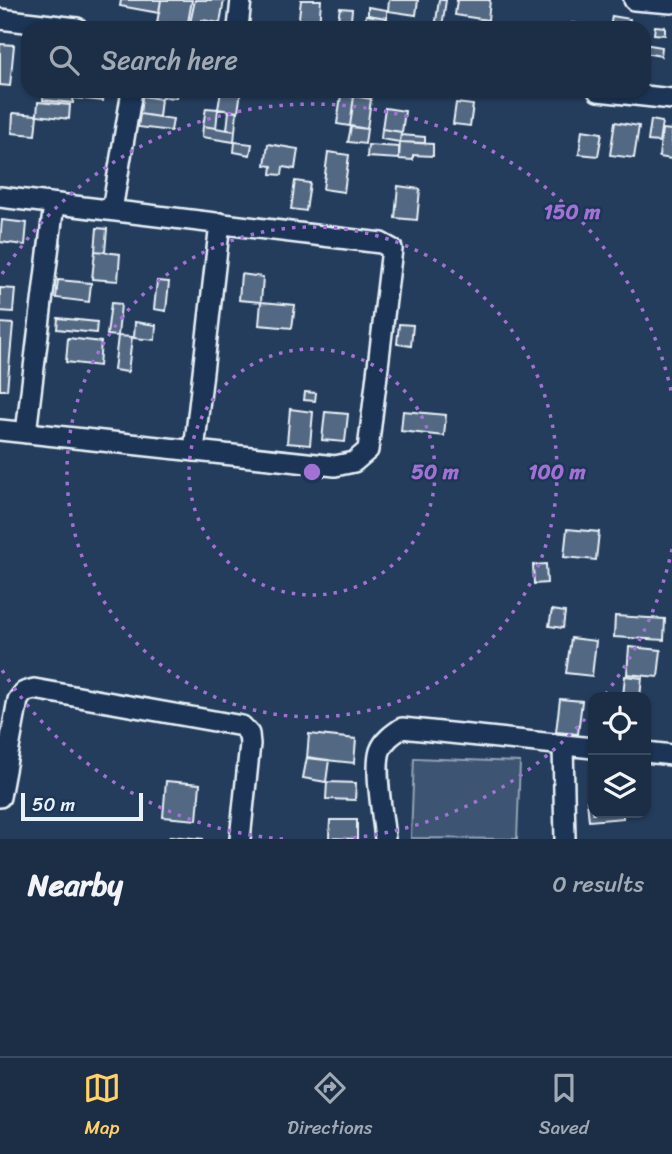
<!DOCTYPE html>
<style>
body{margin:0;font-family:Sriracha,sans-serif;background:#25364d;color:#f1f3f6}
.controls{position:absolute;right:21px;bottom:21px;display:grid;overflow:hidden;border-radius:14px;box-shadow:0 2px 5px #0004}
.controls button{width:63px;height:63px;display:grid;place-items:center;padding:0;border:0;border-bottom:2px solid #3a4a5f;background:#1c2e46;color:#f1f3f6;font:35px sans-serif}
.scale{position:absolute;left:21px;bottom:18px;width:122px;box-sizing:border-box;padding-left:7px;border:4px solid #e8f1f8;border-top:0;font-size:19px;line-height:24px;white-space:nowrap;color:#e8f1f8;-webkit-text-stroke:5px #1d3557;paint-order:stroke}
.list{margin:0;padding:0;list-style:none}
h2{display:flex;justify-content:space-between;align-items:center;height:91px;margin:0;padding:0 28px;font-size:30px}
h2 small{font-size:23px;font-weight:400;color:#a0a8b3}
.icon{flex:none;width:38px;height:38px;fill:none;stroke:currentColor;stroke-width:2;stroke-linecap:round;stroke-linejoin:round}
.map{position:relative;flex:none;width:672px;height:839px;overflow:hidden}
.search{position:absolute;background:#1c2e46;box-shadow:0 2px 5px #0004;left:21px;right:21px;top:21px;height:77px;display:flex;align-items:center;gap:18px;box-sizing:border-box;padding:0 24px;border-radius:21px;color:#a0a8b3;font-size:26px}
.sheet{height:217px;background:#1c2e46}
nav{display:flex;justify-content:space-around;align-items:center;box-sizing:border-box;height:98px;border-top:2px solid #3a4a5f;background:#1c2e46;font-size:19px;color:#a0a8b3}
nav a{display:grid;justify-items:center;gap:4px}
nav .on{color:#ffd166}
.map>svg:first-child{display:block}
.green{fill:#3e5472;stroke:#93a2b5;stroke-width:2}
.building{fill:#536782;stroke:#e8f1f8;stroke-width:2}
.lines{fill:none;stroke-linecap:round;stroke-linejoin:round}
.minor-casing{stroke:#e8f1f8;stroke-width:24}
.minor{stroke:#1d3557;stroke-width:19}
.ring{fill:none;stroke:#a171d3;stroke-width:3.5;stroke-dasharray:3.5 7}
.centre{fill:#a171d3;stroke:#1d3557;stroke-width:3.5}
.ring-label{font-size:21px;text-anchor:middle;font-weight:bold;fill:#a171d3;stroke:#1d3557;stroke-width:5;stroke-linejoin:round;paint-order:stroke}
</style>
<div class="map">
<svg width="672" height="839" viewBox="0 0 672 839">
<rect width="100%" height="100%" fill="#253d5d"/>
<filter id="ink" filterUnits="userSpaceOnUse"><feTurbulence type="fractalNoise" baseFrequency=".0143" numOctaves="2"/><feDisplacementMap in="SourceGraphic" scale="14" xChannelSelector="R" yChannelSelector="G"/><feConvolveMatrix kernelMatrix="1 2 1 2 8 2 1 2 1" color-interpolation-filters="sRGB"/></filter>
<g filter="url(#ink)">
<path class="green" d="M414 758 520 762 517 839 411 838Z"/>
<path class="building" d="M121 0H161L159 13 120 6Z
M161 0H192L187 28 157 23Z
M195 0H224L220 23 202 20 200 28H189Z
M301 0H321L319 28 298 26Z
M389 0H418L416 15 388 11Z
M439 0H446L442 28H435Z
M457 0H490L488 20 455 15Z
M368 7 387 10V18L368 15Z
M340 8 352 9 351 20 338 19Z
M366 15 387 18 386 28H364Z
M612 16 630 19 628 28H610Z
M334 19 351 20 350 28H333Z
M572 23 593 26V28H571Z
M655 26 665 27V35L654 34Z
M0 44 14 45 10 86 0 85Z
M644 44 662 47 661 56 644 53Z
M44 91H74L73 103 43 100Z
M76 91 104 92 103 101 75 98Z
M162 91H177L176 98 162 97Z
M221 91H241L238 112 218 109Z
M354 91H372L371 99 353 96Z
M341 95 354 97 350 126 337 124Z
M142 96 161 99 159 117 140 114Z
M354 96 371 99 367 129 350 126Z
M38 102 70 105 69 119 37 115Z
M456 103 473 105 470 126 453 124Z
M206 108 218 109 216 128 203 126Z
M385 108 405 111 402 132 382 129Z
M229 111 237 112 235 131 227 130Z
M13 113 37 115 35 135 12 133Z
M140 114 173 119 171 131 138 127Z
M651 120 662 122 659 142 648 141Z
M615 122 639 126 634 158 610 155Z
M203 126 235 131 234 142 202 137Z
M351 127 367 129 365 144 348 142Z
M382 129 401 132 400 142 381 139Z
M662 129 672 130V159L659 157Z
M582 130 602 133 598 156 579 154Z
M401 135 425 137V143L400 142Z
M235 142 252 144 250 155 234 152Z
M400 142 433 144V156L413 155V160L399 159Z
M268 144 298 149 295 169 283 167 282 175 271 174 272 166 265 165Z
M368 145 399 147V159L367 157Z
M328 152 349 155 344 192 323 189Z
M295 181 310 183 306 211 291 209Z
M398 186 420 189 417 220 395 218Z
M2 220 27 223 25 245 0 242Z
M97 228 107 229 105 252 95 251Z
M95 251 120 254 118 281 92 279Z
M241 274 263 277 261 302 239 300Z
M58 280 91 283 89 302 56 298Z
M157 281 169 282 166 311 154 309Z
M0 288 15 289 13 312 0 311Z
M261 302 295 305 292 328 259 325Z
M111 303 121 304 118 336 107 335Z
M58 318 97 322 96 333 57 329Z
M135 322 156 325 155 340 134 338Z
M0 323 13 324 7 390H0Z
M399 324 413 325 411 346 397 344Z
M118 336 132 337 128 372 114 370Z
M68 338 101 342 99 366 66 362Z
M305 392 316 393 315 401 304 400Z
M290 409 313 412 310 445 287 443Z
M403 411 446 415 444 436 401 431Z
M325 412 348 414 345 442 322 440Z
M567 529 599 532 596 560 564 557Z
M546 564 547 583 534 584 533 565Z
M552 610 565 612 563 628 549 626Z
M615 616 665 619 664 640 614 637Z
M571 638 596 641 592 676 566 673Z
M629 647 661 650 658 677 627 674Z
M625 676 642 678 640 697H623Z
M560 699 582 701 578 734 556 732Z
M309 734 356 739 354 763 307 758Z
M307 757 329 760 326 782 303 778Z
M166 781 200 784 197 820 163 817Z
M327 782 356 783 355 800 326 799Z
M587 801H593V813H623V818L589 821Z
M330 820H357V839L329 838Z
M170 836 204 839H169Z"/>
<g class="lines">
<g class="minor-casing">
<path id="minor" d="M634 0 672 3
M0 19 77 28
M238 28 241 0
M598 91 672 99
M0 197 381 243 392 249 368 450 354 462 335 466 0 430
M112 210 132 91
M26 433 54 204
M194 451 220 223
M563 745 565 839
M646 752 672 755
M0 797 18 700 24 692 34 689 242 726 249 734 250 744 240 839
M385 839C383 817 374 771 380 751 384 740 393 734 402 728L593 748"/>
</g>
<use href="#minor" class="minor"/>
</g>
</g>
<g class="ring">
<circle cx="312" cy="472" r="123"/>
<circle cx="312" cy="472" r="245"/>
<path d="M672 549A368 368 0 0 1 604 696M592 711A368 368 0 0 1 341 839M283 839A368 368 0 0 1 2 670M2 274A368 368 0 0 1 672 395"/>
</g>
<circle cx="312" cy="472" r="10" class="centre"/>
<g class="ring-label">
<text x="572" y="219">150 m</text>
<text x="435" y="479">50 m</text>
<text x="557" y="479">100 m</text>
</g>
</svg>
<div class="controls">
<button><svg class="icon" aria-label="locate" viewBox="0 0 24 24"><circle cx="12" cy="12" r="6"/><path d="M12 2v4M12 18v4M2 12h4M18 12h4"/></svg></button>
<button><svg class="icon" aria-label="layers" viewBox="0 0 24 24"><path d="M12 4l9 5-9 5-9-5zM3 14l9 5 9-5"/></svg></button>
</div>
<div class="scale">50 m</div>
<div class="search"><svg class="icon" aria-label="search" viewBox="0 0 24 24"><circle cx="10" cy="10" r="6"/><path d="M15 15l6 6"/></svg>Search here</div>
</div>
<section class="sheet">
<h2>Nearby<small>0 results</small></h2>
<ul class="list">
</ul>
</section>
<nav>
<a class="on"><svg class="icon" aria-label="map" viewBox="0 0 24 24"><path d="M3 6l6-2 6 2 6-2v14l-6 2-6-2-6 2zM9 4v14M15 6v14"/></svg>Map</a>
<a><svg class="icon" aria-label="directions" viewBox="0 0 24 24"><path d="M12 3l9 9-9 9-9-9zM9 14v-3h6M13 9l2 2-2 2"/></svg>Directions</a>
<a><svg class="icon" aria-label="saved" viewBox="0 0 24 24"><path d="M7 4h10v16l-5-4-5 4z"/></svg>Saved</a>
</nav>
